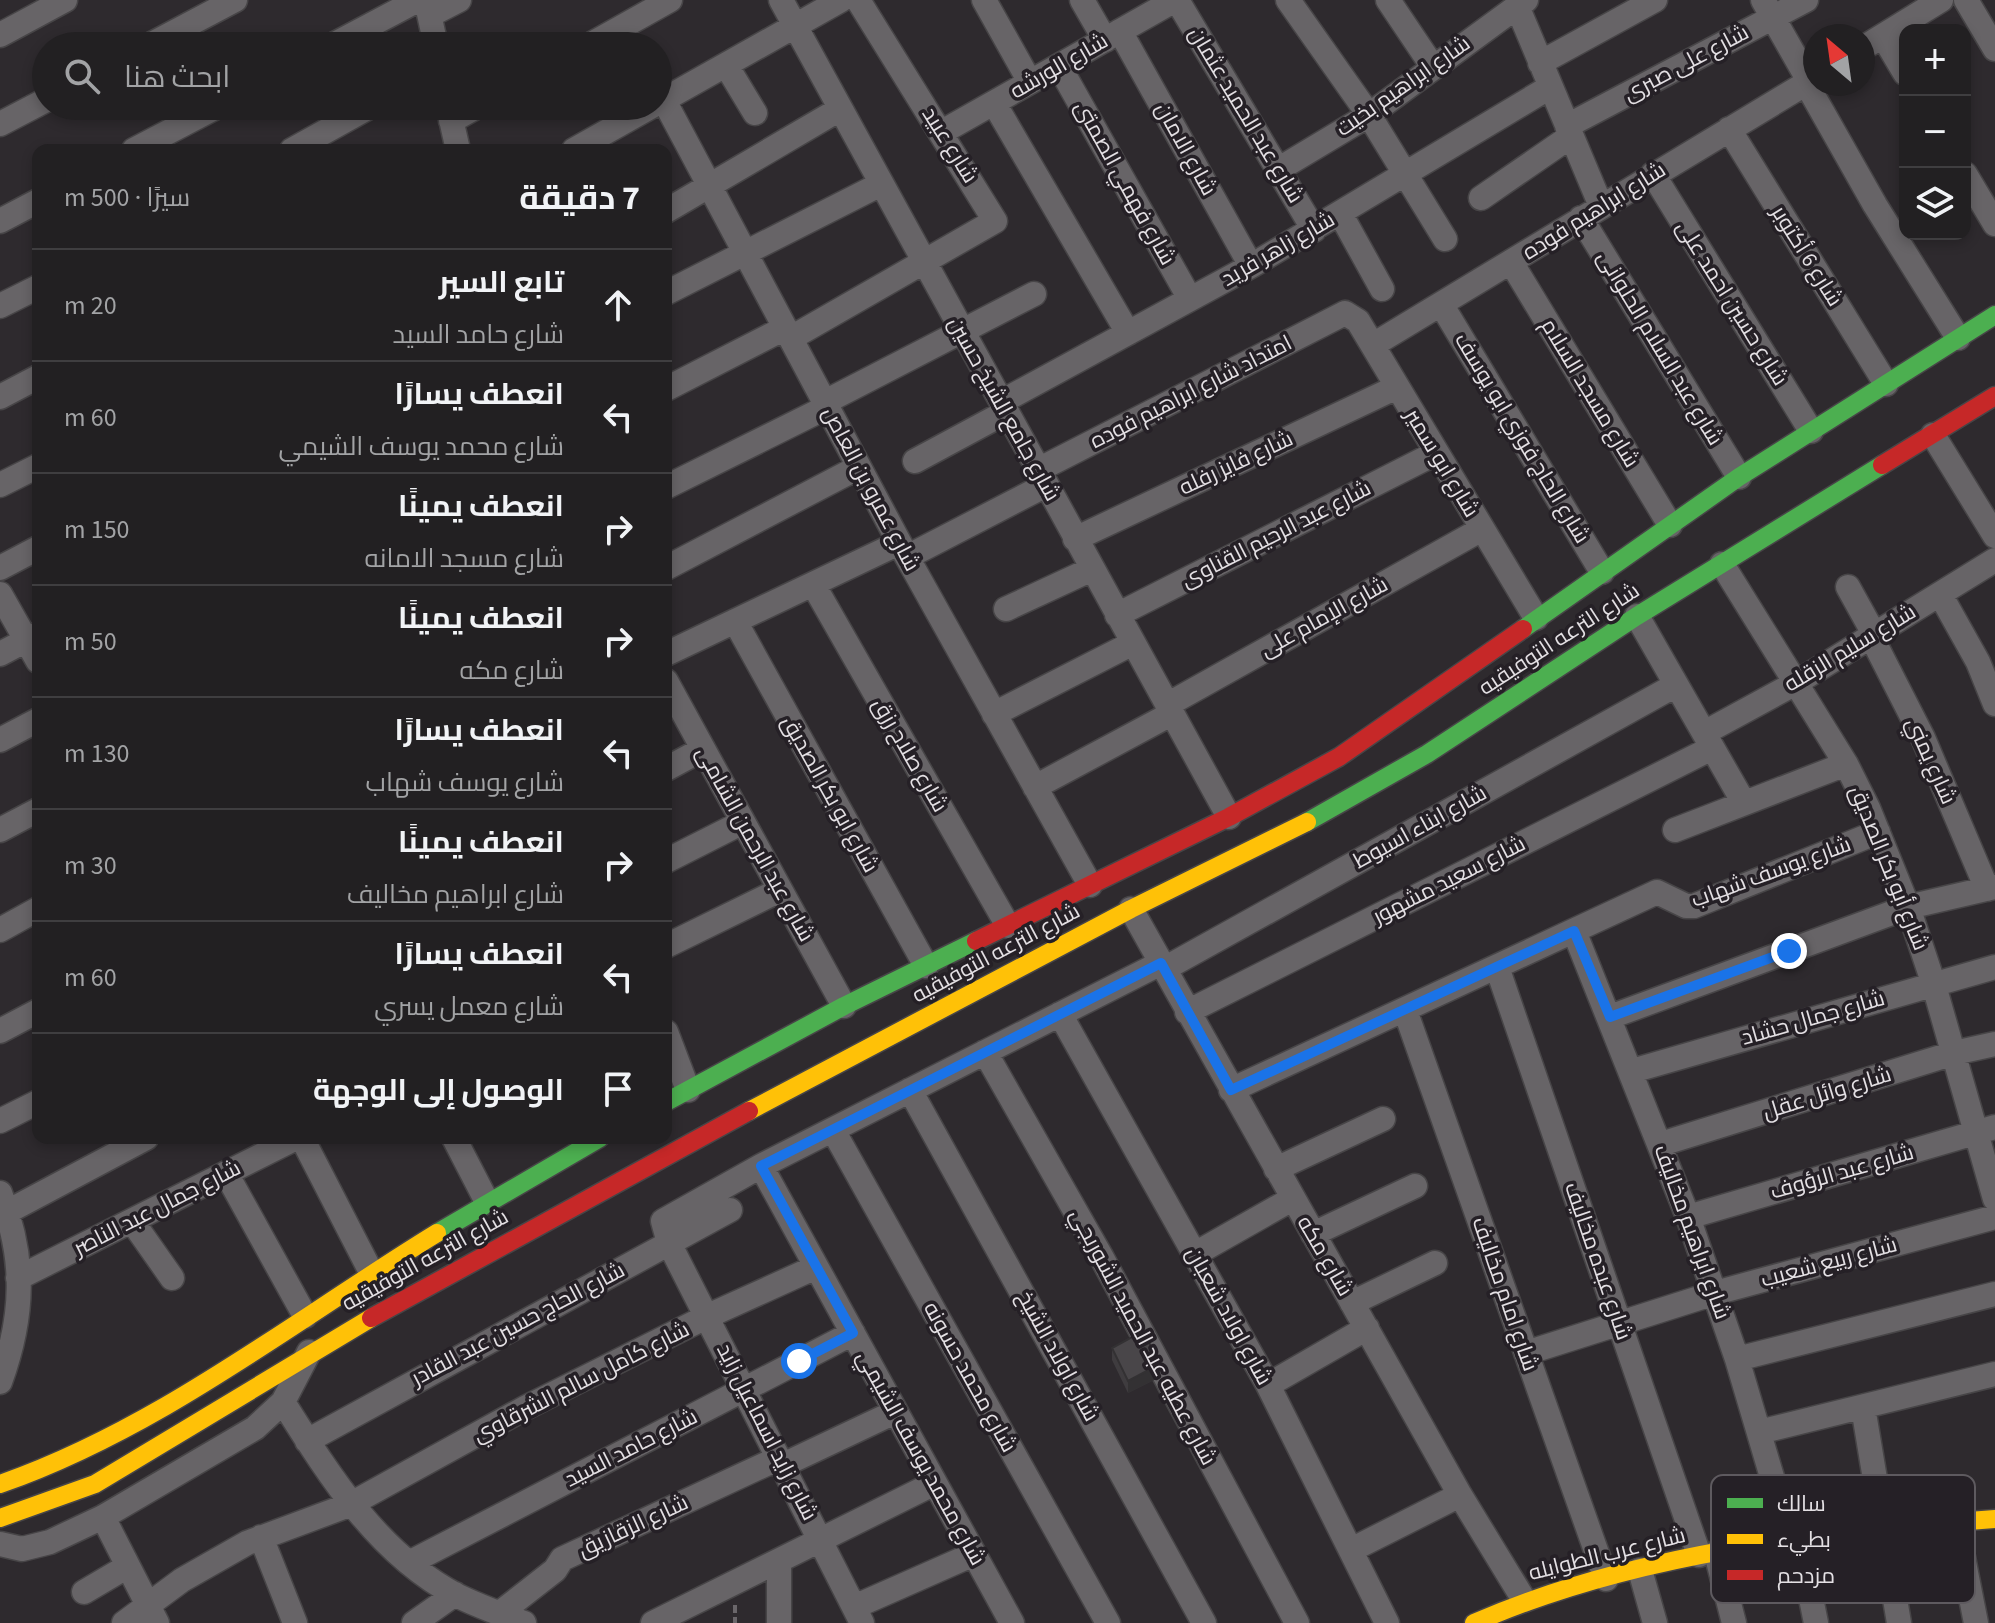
<!DOCTYPE html>
<html lang="ar">
<meta charset="utf-8">
<style>
body{margin:0;font-family:"Source Sans 3",Cairo,sans-serif;background:#2a282a;color:#f1f3f6;direction:rtl}
.controls{position:absolute;right:24px;top:24px;display:grid;overflow:hidden;border-radius:16px;box-shadow:0 4px 12px #0003}
.controls button{width:72px;height:72px;display:grid;place-items:center;padding:0;border:0;border-bottom:2px solid #3f3e40;background:#222022;color:#f1f3f6;font:40px sans-serif}
.compass{position:absolute;left:1803px;top:24px;width:72px;height:72px;border-radius:50%;background:#222022;box-shadow:0 4px 12px #0003;rotate:331deg}
.stop{position:absolute;width:24px;height:24px;margin:-18px;border:6px solid #1a73e8;border-radius:50%;background:#fff}
.stop.end{background:#1a73e8;border-color:#fff;box-shadow:0 2px 8px #0008}
.list{margin:0;padding:0;list-style:none}
h2{display:flex;justify-content:space-between;align-items:center;height:104px;margin:0;padding:0 32px;font-size:34px}
h2 small{font-size:26px;font-weight:400;color:#a2a3a5}
.list li{display:grid;grid-template-columns:52px 1fr auto;gap:24px;align-items:center;box-sizing:border-box;height:112px;padding:0 32px;border-top:2px solid #3f3e40}
.list b{display:block;font-size:30px;white-space:nowrap}
.list p{margin:0;font-size:26px;white-space:nowrap;color:#a2a3a5}
.list em{font-size:26px;font-style:normal;color:#a2a3a5}
.icon{flex:none;width:44px;height:44px;fill:none;stroke:currentColor;stroke-width:2;stroke-linecap:round;stroke-linejoin:round}
.map{position:relative;flex:none;width:1995px;height:1623px;overflow:hidden;direction:ltr}
.search{position:absolute;background:#222022;box-shadow:0 4px 12px #0003;left:32px;top:32px;width:640px;height:88px;display:flex;align-items:center;gap:20px;box-sizing:border-box;padding:0 28px;border-radius:44px;color:#a2a3a5;font-size:30px}
.panel{position:absolute;background:#222022;box-shadow:0 4px 12px #0003;left:32px;top:144px;width:640px;height:1000px;border-radius:16px;direction:rtl}
.map>svg:first-child{display:block}
.lines{fill:none;stroke-linecap:round;stroke-linejoin:round}
.street-casing{stroke:#474547;stroke-width:27}
.fast-casing{stroke:#474547;stroke-width:21}
.slow-casing{stroke:#474547;stroke-width:21}
.jam-casing{stroke:#474547;stroke-width:21}
.path{stroke:#6a666a;stroke-width:4;stroke-dasharray:8 4;stroke-linecap:butt}
.street{stroke:#676467;stroke-width:24}
.fast{stroke:#4caf50;stroke-width:18}
.slow{stroke:#ffc107;stroke-width:18}
.jam{stroke:#c62828;stroke-width:18}
.wall{fill:#3f3c3f}
.shaded-wall{fill:#333133}
.building{fill:#494649;stroke:#333133;stroke-width:2}
.route{stroke:#1a73e8;stroke-width:10}
.labels{text-anchor:middle;dominant-baseline:central;stroke-width:7;stroke-linejoin:round;paint-order:stroke}
.street-label{font-size:22px;fill:#e4e0e4;stroke:#252026}
.key{fill:#252026;stroke:#5e5a5f;stroke-width:2}
.key-label{font-size:22px;fill:#e4e0e4}
</style>
<div class="map">
<svg width="1995" height="1623" viewBox="0 0 1995 1623">
<rect width="100%" height="100%" fill="#2e2a2e"/>
<g class="lines">
<g class="street-casing">
<path id="street" d="M426 0 436 46
M781 0 1229 817
M984 0 1030 82
M1082 0 1105 40
M1177 0 1314 230
M1288 0 1369 115 1445 239
M1388 0 1433 67
M1763 0 1809 81
M1966 0 1995 49
M1517 6 1601 206
M430 15 459 0
M1120 31 1251 266
M0 35 65 0
M1883 36 1905 73
M148 46 235 0
M331 46 418 0
M588 46 670 0
M1863 48 1941 0
M1540 63 1655 0
M726 65 755 113
M1059 66 1190 299
M1806 83 1875 205 1958 338
M658 89 907 557 1090 885
M658 103 841 0
M994 103 1128 333
M448 106 458 150
M451 121 478 106
M0 124 46 100
M1567 126 1806 0
M1729 129 1886 384
M942 132 1175 0
M134 150 218 106
M292 150 371 106
M574 150 652 106
M1279 169 1369 115 1526 0
M1653 174 1811 431
M1965 174 1995 224
M1481 198 1571 136
M666 211 840 109
M1340 213 1382 289
M1581 218 1739 477
M0 221 38 201
M1511 262 1670 525
M666 293 881 184
M1441 304 1602 572
M0 306 38 287
M791 338 995 221 858 0
M1373 345 1815 78
M666 389 785 328
M0 397 38 377
M825 402 1034 294
M1001 402 1251 266 1550 87
M1933 435 1995 536
M915 461 1006 412
M1038 470 1345 313 1358 321 1536 618
M0 485 38 466
M666 487 827 407
M1075 539 1397 387
M907 557 1046 485
M1722 564 1846 764 1868 808 1908 907 1933 982 1995 1199
M0 568 38 548
M666 568 859 467
M813 584 1008 926
M1848 587 1874 634
M0 594 38 661
M1940 594 1978 662 1995 704
M1006 609 1092 569
M1117 615 1436 453
M1637 616 1744 803
M735 621 926 966
M1871 636 1923 738 1987 889
M0 654 38 634
M666 654 899 543
M666 681 844 1006
M1167 705 1482 529
M994 714 1133 643
M1704 733 1794 684 1995 560
M0 740 38 720
M666 769 703 749
M1035 787 1171 714
M0 830 38 810
M1675 830 1846 764
M666 861 743 822
M1131 909 1460 1495 1524 1600
M0 930 38 909
M1574 931 1688 1217 1737 1359 1791 1541
M666 946 780 890
M1497 967 1699 1555
M1164 969 1676 685
M1405 1010 1606 1579
M1187 1012 1712 748
M1060 1014 1268 1385 1387 1623
M1610 1017 1908 907 1995 887
M0 1031 38 1011
M666 1032 688 1090
M985 1052 1102 1258 1297 1623
M1632 1071 1995 967
M910 1090 1204 1623
M1231 1090 1657 892 1686 906H1694L1878 832
M0 1121 38 1102
M833 1130 1108 1623
M302 1138 372 1274
M454 1138 486 1200
M1661 1144 1954 1053 1995 1044
M761 1166 1012 1623
M1276 1169 1383 1119
M226 1173 305 1316
M0 1193C26 1259 24 1316 0 1382
M7 1212 146 1138
M1688 1217 1995 1127
M132 1221 172 1278
M1313 1234 1415 1186
M1195 1254 1292 1199
M18 1278 296 1138
M1352 1303 1435 1263
M1526 1353 1715 1293 1995 1217
M1737 1359 1995 1294
M1268 1385 1367 1328
M283 1402C329 1475 377 1553 456 1595 478 1606 501 1614 524 1623
M1863 1407 1899 1623
M1759 1432 1995 1374
M307 1441 730 1210
M783 1465 895 1412
M103 1517 157 1623
M1956 1522 1976 1623
M261 1537 295 1623
M1799 1539 1816 1623
M0 1544 22 1549 50 1542 103 1517 255 1428 283 1402 309 1352
M1351 1550 1460 1495
M1716 1553 1734 1623
M409 1563 853 1333
M1640 1570 1655 1623
M84 1592 128 1566
M854 1607 974 1554
M500 1613 555 1570 562 1559 779 1458
M124 1623 182 1580 247 1543 349 1505 525 1408 708 1316 816 1267
M414 1623 455 1594
M653 1623 935 1483
M779 1623V1561
M862 1623 669 1243 663 1221 761 1166 1161 963"/>
</g>
<g class="fast-casing">
<path id="fast" d="M1523 629 1739 477 1995 315
M1307 822 1427 754 1637 616 1882 465
M666 1102 844 1006 976 941
M437 1233 600 1138"/>
</g>
<g class="slow-casing">
<path id="slow" d="M749 1111 1131 909 1307 822
M0 1484C158 1429 295 1320 437 1233
M0 1518 95 1484 371 1318
M1474 1623C1636 1552 1820 1533 1995 1519"/>
</g>
<g class="jam-casing">
<path id="jam" d="M1882 465 1995 396
M976 941 1229 817 1339 757 1523 629
M371 1318 749 1111"/>
</g>
<path class="path" d="M735 1605V1623"/>
<use href="#street" class="street"/>
<use href="#fast" class="fast"/>
<use href="#slow" class="slow"/>
<use href="#jam" class="jam"/>
</g>
<path class="wall" d="M1112 1348 1160 1377 1128 1393 1112 1360Z"/>
<path class="shaded-wall" d="M1160 1364V1377L1128 1393V1381Z"/>
<path class="building" d="M1143 1331 1160 1364 1128 1381 1112 1348Z"/>
<g class="lines">
<path class="route" d="M799 1361 853 1333 761 1166 1161 963 1231 1090 1574 931 1610 1017 1789 951"/>
</g>
<g class="labels">
<g class="street-label">
<text transform="translate(1686 63) rotate(-28)">شارع على صبرى</text>
<text transform="translate(1059 66) rotate(-30)">شارع الورشه</text>
<text transform="translate(1403 86) rotate(-35)">شارع ابراهيم بخيت</text>
<text transform="translate(1246 115) rotate(59)">شارع عبد الحميد عثمان</text>
<text transform="translate(950 145) rotate(58)">شارع عبيد</text>
<text transform="translate(1186 149) rotate(61)">شارع الامان</text>
<text transform="translate(1125 183) rotate(61)">شارع فهمي الصمتى</text>
<text transform="translate(1594 211) rotate(-32)">شارع ابراهيم فوده</text>
<text transform="translate(1278 249) rotate(-30)">شارع زاهر فريد</text>
<text transform="translate(1807 256) rotate(58)">شارع 6 أكتوبر</text>
<text transform="translate(1732 303) rotate(58)">شارع حسين احمد على</text>
<text transform="translate(1660 348) rotate(59)">شارع عبد السلام الحلوانى</text>
<text transform="translate(1191 392) rotate(-27)">امتداد شارع ابراهيم فوده</text>
<text transform="translate(1590 393) rotate(59)">شارع مسجد السلام</text>
<text transform="translate(1004 409) rotate(61)">شارع جامع الشيخ حسين</text>
<text transform="translate(1522 438) rotate(59)">شارع الحاج فوزي ابو يوسف</text>
<text transform="translate(1236 463) rotate(-25)">شارع فايز رفله</text>
<text transform="translate(1442 463) rotate(59)">شارع ابو سمير</text>
<text transform="translate(871 489) rotate(62)">شارع عمرو بن العاص</text>
<text transform="translate(1276 534) rotate(-27)">شارع عبد الرحيم القناوى</text>
<text transform="translate(1324 617) rotate(-29)">شارع الإمام على</text>
<text transform="translate(1559 639) rotate(-33)">شارع الترعه التوفيقيه</text>
<text transform="translate(1850 648) rotate(-31)">شارع سليم الزقله</text>
<text transform="translate(910 755) rotate(60)">شارع صلاح رزق</text>
<text transform="translate(1931 761) rotate(66)">شارع يمني</text>
<text transform="translate(830 794) rotate(61)">شارع ابو بكر الصديق</text>
<text transform="translate(1420 827) rotate(-29)">شارع ابناء اسيوط</text>
<text transform="translate(755 844) rotate(61)">شارع عبد الرحمن الشامى</text>
<text transform="translate(1889 868) rotate(68)">شارع أبو بكر الصديق</text>
<text transform="translate(1771 872) rotate(-20)">شارع يوسف شهاب</text>
<text transform="translate(1449 880) rotate(-27)">شارع سعيد مشهور</text>
<text transform="translate(996 953) rotate(-28)">شارع الترعه التوفيقيه</text>
<text transform="translate(1813 1018) rotate(-16)">شارع جمال حشاد</text>
<text transform="translate(1827 1093) rotate(-17)">شارع وائل عقل</text>
<text transform="translate(1842 1172) rotate(-16)">شارع عبد الرؤوف</text>
<text transform="translate(157 1208) rotate(-27)">شارع جمال عبد الناصر</text>
<text transform="translate(1692 1232) rotate(70)">شارع ابراهيم مخاليف</text>
<text transform="translate(1325 1256) rotate(60)">شارع مكه</text>
<text transform="translate(425 1260) rotate(-29)">شارع الترعه التوفيقيه</text>
<text transform="translate(1598 1261) rotate(71)">شارع عبده مخاليف</text>
<text transform="translate(1829 1262) rotate(-15)">شارع ربيع شعيب</text>
<text transform="translate(1505 1294) rotate(71)">شارع امام مخاليف</text>
<text transform="translate(1229 1316) rotate(61)">شارع اولاد شعبان</text>
<text transform="translate(518 1324) rotate(-28)">شارع الحاج حسين عبد القادر</text>
<text transform="translate(1143 1337) rotate(62)">شارع عطيه عبد الحميد الشوربجي</text>
<text transform="translate(1058 1356) rotate(61)">شارع اولاد الشيخ</text>
<text transform="translate(970 1377) rotate(61)">شارع محمد حسونه</text>
<text transform="translate(581 1382) rotate(-27)">شارع كامل سالم الشرقاوي</text>
<text transform="translate(767 1432) rotate(63)">شارع زايد اسماعيل زايد</text>
<text transform="translate(631 1448) rotate(-27)">شارع حامد السيد</text>
<text transform="translate(921 1458) rotate(61)">شارع محمد يوسف الشيمي</text>
<text transform="translate(633 1526) rotate(-25)">شارع الزقازيق</text>
<text transform="translate(1607 1554) rotate(-14)">شارع عرب الطوايله</text>
</g>
</g>
<rect x="1711" y="1475" width="264" height="128" rx="12" class="key"/>
<rect x="1727" y="1498" width="36" height="10" fill="#4caf50"/>
<rect x="1727" y="1534" width="36" height="10" fill="#ffc107"/>
<rect x="1727" y="1570" width="36" height="10" fill="#c62828"/>
<g class="key-label">
<text x="1777" y="1511">سالك</text>
<text x="1777" y="1547">بطيء</text>
<text x="1777" y="1583">مزدحم</text>
</g>
</svg>
<div class="controls">
<button>+</button>
<button>−</button>
<button><svg class="icon" aria-label="layers" viewBox="0 0 24 24"><path d="M12 4l9 5-9 5-9-5zM3 14l9 5 9-5"/></svg></button>
</div>
<svg class="compass" viewBox="-18 -18 36 36"><path d="M0-13l5 13h-10z" fill="#e53935"/><path d="M0 13l5-13h-10z" fill="#a2a3a5"/></svg>
<div class="stop" style="left:799px;top:1361px"></div>
<div class="stop end" style="left:1789px;top:951px"></div>
<div class="search"><svg class="icon" aria-label="search" viewBox="0 0 24 24"><circle cx="10" cy="10" r="6"/><path d="M15 15l6 6"/></svg>ابحث هنا</div>
<section class="panel">
<h2>7 دقيقة<small>سيرًا · 500 m</small></h2>
<ul class="list">
<li><svg class="icon" aria-label="ahead" viewBox="0 0 24 24"><path d="M12 20V5M6 11l6-6 6 6"/></svg><div><b>تابع السير</b><p>شارع حامد السيد</p></div><em>20 m</em></li>
<li><svg class="icon" aria-label="left" viewBox="0 0 24 24"><path d="M17 20v-9H6M10 6l-5 5 5 5"/></svg><div><b>انعطف يسارًا</b><p>شارع محمد يوسف الشيمي</p></div><em>60 m</em></li>
<li><svg class="icon" aria-label="right" viewBox="0 0 24 24"><path d="M7 20v-9h11M14 6l5 5-5 5"/></svg><div><b>انعطف يمينًا</b><p>شارع مسجد الامانه</p></div><em>150 m</em></li>
<li><svg class="icon" aria-label="right" viewBox="0 0 24 24"><path d="M7 20v-9h11M14 6l5 5-5 5"/></svg><div><b>انعطف يمينًا</b><p>شارع مكه</p></div><em>50 m</em></li>
<li><svg class="icon" aria-label="left" viewBox="0 0 24 24"><path d="M17 20v-9H6M10 6l-5 5 5 5"/></svg><div><b>انعطف يسارًا</b><p>شارع يوسف شهاب</p></div><em>130 m</em></li>
<li><svg class="icon" aria-label="right" viewBox="0 0 24 24"><path d="M7 20v-9h11M14 6l5 5-5 5"/></svg><div><b>انعطف يمينًا</b><p>شارع ابراهيم مخاليف</p></div><em>30 m</em></li>
<li><svg class="icon" aria-label="left" viewBox="0 0 24 24"><path d="M17 20v-9H6M10 6l-5 5 5 5"/></svg><div><b>انعطف يسارًا</b><p>شارع معمل يسري</p></div><em>60 m</em></li>
<li><svg class="icon" aria-label="arrive" viewBox="0 0 24 24"><path d="M6 21V4h12l-3 4 3 4H6"/></svg><div><b>الوصول إلى الوجهة</b></div></li>
</ul>
</section>
</div>
